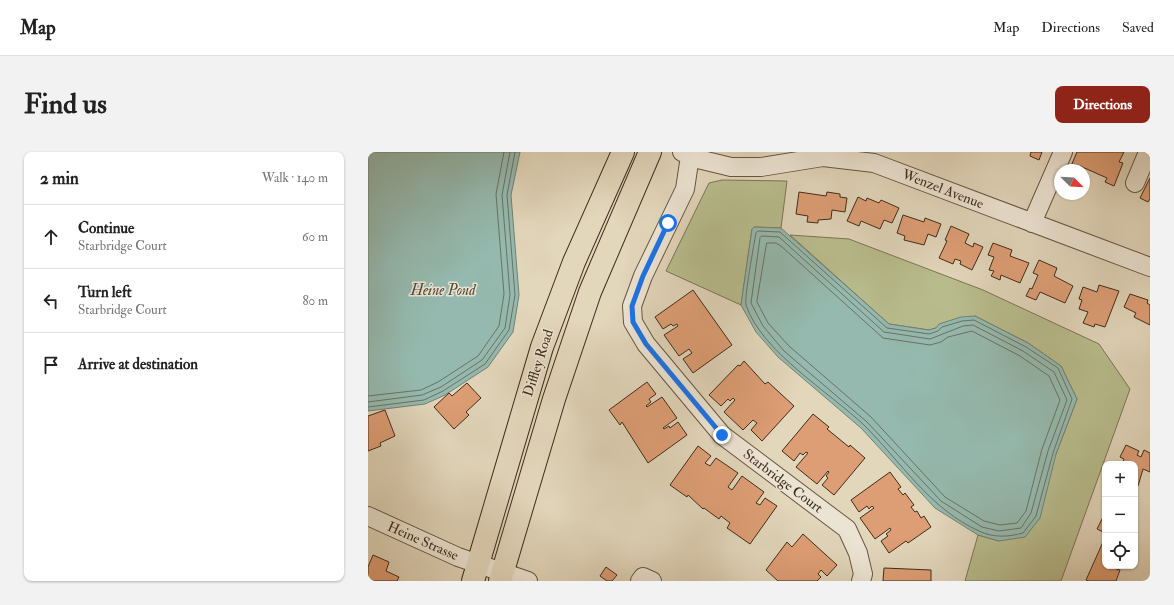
<!DOCTYPE html>
<meta charset="utf-8">
<style>
body{margin:0;font-family:"IM FELL Double Pica",serif;background:#f2f2f2;color:#222}
.controls{position:absolute;right:12px;bottom:12px;display:grid;overflow:hidden;border-radius:8px;box-shadow:0 1px 3px #0004}
.controls button{width:36px;height:36px;display:grid;place-items:center;padding:0;border:0;border-bottom:1px solid #e0e0e0;background:#fff;color:#222;font:20px sans-serif}
.compass{position:absolute;left:686px;top:12px;width:36px;height:36px;border-radius:50%;background:#fff;box-shadow:0 1px 3px #0004;rotate:114deg}
.stop{position:absolute;width:12px;height:12px;margin:-9px;border:3px solid #1a73e8;border-radius:50%;background:#fff}
.stop.end{background:#1a73e8;border-color:#fff;box-shadow:0 1px 4px #0008}
.list{margin:0;padding:0;list-style:none}
h2{display:flex;justify-content:space-between;align-items:center;height:52px;margin:0;padding:0 16px;font-size:17px}
h2 small{font-size:13px;font-weight:400;color:#767676}
.list li{display:grid;grid-template-columns:26px 1fr auto;gap:12px;align-items:center;box-sizing:border-box;height:64px;padding:0 16px;border-top:1px solid #e0e0e0}
.list b{display:block;font-size:15px;white-space:nowrap}
.list p{margin:0;font-size:13px;white-space:nowrap;color:#767676}
.list em{font-size:13px;font-style:normal;color:#767676}
.icon{flex:none;width:22px;height:22px;fill:none;stroke:currentColor;stroke-width:2;stroke-linecap:round;stroke-linejoin:round}
.map{position:relative;flex:none;width:782px;height:429px;overflow:hidden;border-radius:8px}
header{display:flex;align-items:center;gap:24px;box-sizing:border-box;height:56px;padding:0 20px;background:#fff;border-bottom:1px solid #e0e0e0}
header strong{font-size:19px}
nav{display:flex;gap:22px;margin-inline-start:auto;font-size:14px}
.intro{display:flex;align-items:center;justify-content:space-between;box-sizing:border-box;height:96px;padding:0 24px}
h1{margin:0;font-size:28px}
.button{padding:10px 18px;border-radius:8px;background:#8f2418;color:#fff;font-size:14px;font-weight:700}
main{display:flex;gap:24px;padding:0 24px}
aside{flex:1;background:#fff;border-radius:8px;box-shadow:0 1px 3px #0004}
.map>svg:first-child{display:block}
.green{fill:#b8bc8d;stroke:#7c7454}
.water{fill:#95b9ae;stroke:#738173}
.lines{fill:none;stroke-linecap:round;stroke-linejoin:round}
.shore{stroke:#6a7264;stroke-width:1}
.building{fill:#de9e75;stroke:#3f2c1a}
.minor-casing{stroke:#685642;stroke-width:20}
.major-casing{stroke:#3f2c1a;stroke-width:24}
.minor{stroke:#ece4d3;stroke-width:18}
.major{stroke:#e2d6bb;stroke-width:22}
.route{stroke:#1a73e8;stroke-width:5}
.labels{text-anchor:middle;dominant-baseline:central;stroke-width:3;stroke-linejoin:round;paint-order:stroke}
.street-label{font-size:14px;fill:#3f2c1a;stroke:#ece4d3}
.water-label{font-size:15px;font-style:italic;fill:#504838;stroke:#ece4d3}
</style>
<header>
<strong>Map</strong>
<nav><a>Map</a><a>Directions</a><a>Saved</a></nav>
</header>
<div class="intro"><h1>Find us</h1><a class="button">Directions</a></div>
<main>
<aside>
<h2>2 min<small>Walk · 140 m</small></h2>
<ul class="list">
<li><svg class="icon" aria-label="ahead" viewBox="0 0 24 24"><path d="M12 20V5M6 11l6-6 6 6"/></svg><div><b>Continue</b><p>Starbridge Court</p></div><em>60 m</em></li>
<li><svg class="icon" aria-label="left" viewBox="0 0 24 24"><path d="M17 20v-9H6M10 6l-5 5 5 5"/></svg><div><b>Turn left</b><p>Starbridge Court</p></div><em>80 m</em></li>
<li><svg class="icon" aria-label="arrive" viewBox="0 0 24 24"><path d="M6 21V4h12l-3 4 3 4H6"/></svg><div><b>Arrive at destination</b></div></li>
</ul>
</aside>
<div class="map">
<svg width="782" height="429" viewBox="0 0 782 429">
<rect width="100%" height="100%" fill="#e2d6bb"/>
<filter id="stains"><feTurbulence type="fractalNoise" baseFrequency=".005" numOctaves="4"/><feColorMatrix values="0 0 0 0 .2 0 0 0 0 .09 0 0 0 0 .02 0 0 0 .5 -.17"/></filter>
<radialGradient id="worn" r=".72"><stop offset=".6" stop-color="#630" stop-opacity="0"/><stop offset="1" stop-color="#630" stop-opacity=".3"/></radialGradient>
<path class="green" d="M354 28 419 29 413 76 386 75 384 77 373 153 298 119 341 31Z
M422 83 481 87 615 138 731 192 762 237 693 429H597L610 383 631 389 688 302 709 247 693 214 660 191 607 164 561 178 521 172Z"/>
<path class="water" d="M0 0H152L143 43 151 143 145 180 120 215 77 243 57 252 0 259Z
M386 75 413 76 521 172 561 178 568 176 571 172 593 165 607 164 660 191 693 214 709 247 688 302 672 366 657 385 631 389 610 383 567 356 493 276 410 205 388 180 373 153 384 77Z"/>
<g class="lines">
<path class="shore" d="M390 79 412 80 519 176 561 182 570 179 574 175 594 169 606 168 658 195 690 216 704 247 685 301 668 364 655 381C641 385 625 386 611 379 562 357 533 310 496 273 461 240 393 199 378 153 376 146 386 92 388 81Z
M394 84 411 85 516 180 562 187 595 174 605 173 655 199 686 220 699 248 680 299 663 361 653 376 631 379 614 375 573 349 499 270 416 199 395 174 383 151 392 86Z
M399 91H408L413 94 515 186 562 193 573 190 580 185 604 179 652 204 681 224 692 248 674 297 658 359 649 371 632 373 616 369 577 345 503 265 421 194 400 171 389 150Z
M0 244 53 238 70 230 110 204 131 174 136 142 128 42 136 0
M0 250 54 243 73 235 114 208 137 176 142 143 134 43 142 0
M0 255 56 248 75 239 117 212 141 178 147 143 139 43 147 0"/>
</g>
<path class="building" d="M663 0H674L671 8 662 4Z
M709 0H756L751 10 755 11 746 34 737 30 739 26 712 14 711 17 703 14Z
M782 26V47L780 50 772 46Z
M431 40 458 44 459 40 472 42V45L479 46 477 60 464 58 463 67 450 68V71L439 70 440 64 428 62Z
M490 45 498 49 499 46 511 51 513 48 531 56 524 71 516 68 512 77 493 69 491 74 479 69Z
M535 63 556 70 557 66 573 72 568 85 560 82 556 93 536 88 537 84 529 81Z
M583 74 601 82 597 91 605 95 606 91 615 95 604 118 592 112 593 109 587 107 585 112 571 106 579 89 577 88Z
M625 91 644 98 642 104 661 111 652 131 633 123 632 128 623 124 626 119 621 118 626 105 620 103Z
M671 108 689 116 686 124 705 134 697 151 672 140 668 148 658 144 662 136 664 137 670 123 665 121Z
M731 133 751 139 737 175 727 172 726 175 715 171 720 160 711 157 714 148 711 147 715 135 729 140Z
M325 138 364 193 325 221 315 207 324 201 321 197 311 204 296 183 310 174 309 172 305 174 303 172 295 177 287 165Z
M762 142 780 148 779 151 782 153V173L766 165 768 161 756 155Z
M376 209 397 232 400 230 426 254 394 289 383 278 389 271 385 268 375 278 356 260 367 248 365 246 362 249 360 247 353 254 341 243 370 213 372 214Z
M279 230 288 242 281 247 283 250 278 254 279 255 294 245 309 266 295 276 296 277 301 274 302 276 310 270 319 283 280 311 254 270 252 273 241 258Z
M99 231 113 246 98 260 101 263 86 277 66 255 81 241 84 244Z
M17 258 27 284 14 290 12 291 13 294 0 299V264Z
M445 262 461 275 459 277 481 295 482 293 497 306 466 343 454 333 460 326 458 324 461 320 460 319 449 332 428 315 440 301 438 300 435 303 432 301 426 309 414 299Z
M758 293 771 299 769 303 773 305 776 298 782 301V320L775 317 770 334 767 333V312H754L756 307 752 305Z
M330 294 343 304 337 311 342 314 348 306 370 321 360 335 364 338 374 324 396 340 388 351 392 353 397 346 409 354 382 392 359 376 362 371 353 364 351 367 336 356 335 357 320 343 319 345 302 333Z
M522 320 533 335 530 337 535 343 537 341 546 353 543 355 547 360 549 359 553 366 556 364 563 375 540 391 538 389 521 401 513 389 520 384 518 382 523 378 522 376 507 387 492 366 506 356 504 354 501 357 499 354 491 360 483 348Z
M737 361V381L729 377Z
M435 382 469 413 459 424 453 418 450 422 453 425 449 429H410L398 418 419 390 424 395Z
M735 390 737 391V414H749L748 417 752 418 748 429H721L718 428Z
M5 403 21 410 18 419 31 425 29 429H0V415Z
M238 415 249 423 244 429H239L232 424Z
M516 416 563 418V429H515Z"/>
<g class="lines">
<g class="minor-casing">
<path id="minor" d="M314 0 330 7 363 15H393L455 5 506 11 782 115
M322 4 317 37 275 124 264 154 265 170 278 192 354 283 479 377 490 401 495 422 493 429
M767 31 780 0
M664 71 695 0
M0 364 90 405 160 429
M272 429 275 425 284 429"/>
</g>
<g class="major-casing">
<path id="major" d="M105 429 174 195 206 110 255 0
M132 429 186 247 222 140 282 0"/>
</g>
<use href="#minor" class="minor"/>
<use href="#major" class="major"/>
</g>
<g class="lines">
<path class="route" d="M300 71 275 124 264 154 265 170 278 192 354 283"/>
</g>
<g class="labels">
<g class="street-label">
<text transform="translate(575 37) rotate(21)">Wenzel Avenue</text>
<text transform="translate(170 211) rotate(-72)">Diffley Road</text>
<text transform="translate(415 329) rotate(37)">Starbridge Court</text>
<text transform="translate(55 389) rotate(24)">Heine Strasse</text>
</g>
<g class="water-label">
<text x="75" y="138">Heine Pond</text>
</g>
</g>
<rect width="100%" height="100%" filter="url(#stains)"/>
<rect width="100%" height="100%" fill="url(#worn)"/>
</svg>
<div class="controls">
<button>+</button>
<button>−</button>
<button><svg class="icon" aria-label="locate" viewBox="0 0 24 24"><circle cx="12" cy="12" r="6"/><path d="M12 2v4M12 18v4M2 12h4M18 12h4"/></svg></button>
</div>
<svg class="compass" viewBox="-18 -18 36 36"><path d="M0-13l5 13h-10z" fill="#e53935"/><path d="M0 13l5-13h-10z" fill="#767676"/></svg>
<div class="stop" style="left:300px;top:71px"></div>
<div class="stop end" style="left:354px;top:283px"></div>
</div>
</main>
